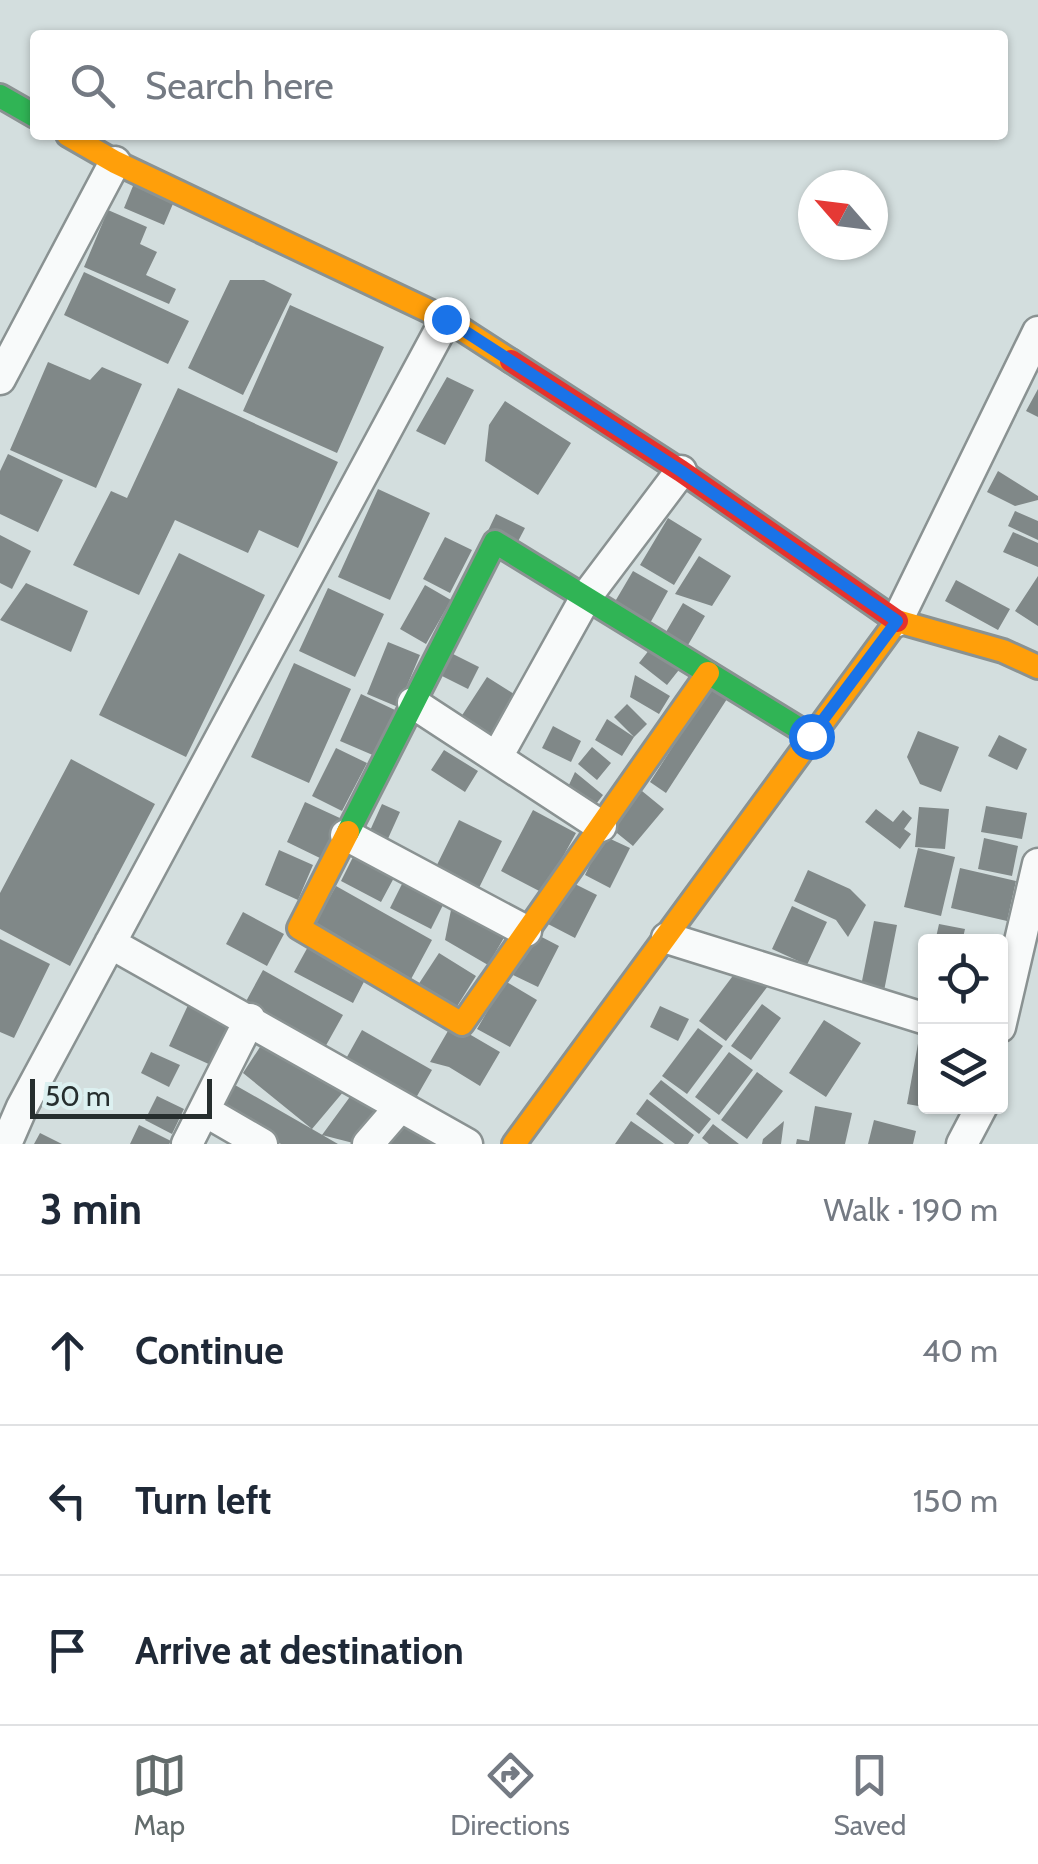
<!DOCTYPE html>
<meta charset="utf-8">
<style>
body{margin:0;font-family:Cabin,sans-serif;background:#f2f2f3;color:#1f2937}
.controls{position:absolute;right:30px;bottom:30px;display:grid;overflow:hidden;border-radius:10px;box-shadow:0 2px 8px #0004}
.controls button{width:90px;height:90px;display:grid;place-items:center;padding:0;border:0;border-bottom:2px solid #e0e1e3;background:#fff;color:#1f2937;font:50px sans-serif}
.compass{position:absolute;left:798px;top:170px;width:90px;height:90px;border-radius:50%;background:#fff;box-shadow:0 2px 8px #0004;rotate:298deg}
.scale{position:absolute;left:30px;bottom:25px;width:182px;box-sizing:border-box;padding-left:10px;border:5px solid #262e2e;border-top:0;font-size:28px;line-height:35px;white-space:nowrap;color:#262e2e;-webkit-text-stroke:8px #dcf0f0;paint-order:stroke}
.stop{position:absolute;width:30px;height:30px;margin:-22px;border:8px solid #1a73e8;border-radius:50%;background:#fff}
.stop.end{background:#1a73e8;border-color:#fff;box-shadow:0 2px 10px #0008}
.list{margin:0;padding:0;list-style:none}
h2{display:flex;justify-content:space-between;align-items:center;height:130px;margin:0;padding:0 40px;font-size:42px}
h2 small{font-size:32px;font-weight:400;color:#747a83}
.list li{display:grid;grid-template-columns:65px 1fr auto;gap:30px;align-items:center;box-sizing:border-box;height:150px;padding:0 40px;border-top:2px solid #e0e1e3}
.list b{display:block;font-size:38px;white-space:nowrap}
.list em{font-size:32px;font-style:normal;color:#747a83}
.icon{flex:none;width:55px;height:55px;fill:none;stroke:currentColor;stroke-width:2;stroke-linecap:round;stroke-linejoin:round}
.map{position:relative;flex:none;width:1038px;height:1144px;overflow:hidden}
.search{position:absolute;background:#fff;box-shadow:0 2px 8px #0004;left:30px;right:30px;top:30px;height:110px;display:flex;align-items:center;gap:25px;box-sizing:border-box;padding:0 35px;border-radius:10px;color:#747a83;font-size:38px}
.sheet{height:580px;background:#fff}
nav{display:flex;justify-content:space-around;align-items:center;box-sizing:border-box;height:140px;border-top:2px solid #e0e1e3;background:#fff;font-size:28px;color:#747a83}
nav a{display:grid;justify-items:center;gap:5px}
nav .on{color:#636c6c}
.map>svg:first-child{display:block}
.building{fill:#808888}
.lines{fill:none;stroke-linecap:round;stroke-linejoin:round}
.street-casing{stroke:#8a9292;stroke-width:35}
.fast-casing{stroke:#8a9292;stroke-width:28}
.slow-casing{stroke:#8a9292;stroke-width:28}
.jam-casing{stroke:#8a9292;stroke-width:28}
.street{stroke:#f8fafa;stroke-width:30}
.fast{stroke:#30b455;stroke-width:22}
.slow{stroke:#ff9f0a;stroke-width:22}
.jam{stroke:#e5322d;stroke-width:22}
.route{stroke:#1a73e8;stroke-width:12}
</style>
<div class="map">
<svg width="1038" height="1144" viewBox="0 0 1038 1144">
<rect width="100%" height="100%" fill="#d3dede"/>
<path class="building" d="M135 181 175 199 164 225 124 208Z
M108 210 147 227 140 244 157 252 146 275 176 289 169 304 84 267Z
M84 272 189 321 168 364 64 315Z
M230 280H264L292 294 243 395 188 368Z
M290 305 384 347 337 453 243 411Z
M48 362 90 380 102 367 142 384 96 488 10 450Z
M447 377 474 390 445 445 416 431Z
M178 388 338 462 298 548 259 530 248 553 175 520 139 595 73 565 111 491 127 498Z
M1038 389V417L1026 411Z
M505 401 571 443 538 495 485 461 489 425Z
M8 454 63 480 38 532 0 514V471Z
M998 471 1038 496V500L1015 506 987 492Z
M378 489 430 513 390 600 338 577Z
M1015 511 1038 521V540L1008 526Z
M496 514 525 528 514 549 486 535Z
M668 518 702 539 674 585 640 565Z
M1013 532 1038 543V567L1003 552Z
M0 535 31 551 12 589 0 583Z
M445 537 472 550 450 593 423 579Z
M179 553 265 595 186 757 99 715Z
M699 556 731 576 712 606 675 594Z
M633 571 668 591 649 625 613 605Z
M1038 576V626L1015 611Z
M956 580 1010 609 998 630 945 601Z
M26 583 88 611 71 652 0 620Z
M425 585 451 600 426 644 400 629Z
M328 588 384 614 355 677 299 651Z
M683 603 705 616 688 645 666 632Z
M388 642 420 655 398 707 367 694Z
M653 645 682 666 667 685 639 663Z
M451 653 479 667 468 689 440 675Z
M294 663 351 689 309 783 251 757Z
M635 675 670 696 659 714 630 697Z
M487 677 519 697 492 741 459 720Z
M710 689 727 699 666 793 650 782Z
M361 694 395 710 375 756 340 741Z
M627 704 647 724 634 737 614 717Z
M607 719 634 737 622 756 595 740Z
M553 726 581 741 571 762 542 748Z
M918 731 959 747 941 792 920 784 907 757Z
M999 735 1027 749 1017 770 988 756Z
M592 747 611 763 597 780 578 764Z
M336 748 367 763 342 811 312 796Z
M444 750 478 771 465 792 431 770Z
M71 759 155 804 70 966 0 929V893Z
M575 772 603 795 593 808 568 787Z
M642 791 664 809 633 846 612 829Z
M305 802 342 819 324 860 287 842Z
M382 804 400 812 386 843 368 835Z
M986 806 1027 813 1022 839 981 832Z
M919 807 949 809 945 849 915 847Z
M876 809 893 822 903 810 912 818 904 829 911 834 900 849 865 822Z
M533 810 576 833 543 893 501 871Z
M459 820 502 841 476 894 433 873Z
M604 836 630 848 610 888 585 875Z
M984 838 1018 846 1012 876 978 869Z
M918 848 955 857 941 916 904 907Z
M279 850 313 865 298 900 265 885Z
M355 853 396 874 381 902 341 881Z
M960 868 1016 881 1007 921 951 908Z
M808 870 850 889 866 905 848 937 836 920 794 901Z
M405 878 446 899 431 929 390 908Z
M569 881 597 895 575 938 548 924Z
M336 886 432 940 410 981 313 927Z
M452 905 505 936 488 965 445 940Z
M792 906 827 922 807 965 772 949Z
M243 912 284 934 267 966 226 944Z
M874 921 897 925 884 991 861 986Z
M939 924 965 929 962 942H935Z
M534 933 559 946 538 987 513 975Z
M0 939 50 964 14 1038 0 1032Z
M310 943 368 974 353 1003 294 972Z
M439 953 476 976 456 1008 418 985Z
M741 965 768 986 726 1041 699 1021Z
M263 970 343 1015 324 1049 244 1005Z
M505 981 537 1000 510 1047 477 1029Z
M189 1003 232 1024 213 1066 169 1046Z
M762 1004 781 1018 751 1060 731 1046Z
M660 1006 689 1019 678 1041 650 1027Z
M824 1020 861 1043 826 1097 789 1073Z
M452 1024 500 1052 480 1086 449 1067 430 1062Z
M698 1028 723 1046 687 1094 662 1076Z
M362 1030 432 1070 413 1103 343 1064Z
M919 1038 926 1040 924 1107 907 1104Z
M260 1047 344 1091 312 1129 338 1144H281L221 1110 235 1085 312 1129 243 1073Z
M151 1052 180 1065 169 1087 141 1073Z
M729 1052 753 1070 719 1115 695 1097Z
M757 1072 783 1091 747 1139 721 1120Z
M661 1080 711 1119 699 1134 649 1094Z
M352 1094 387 1108 357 1144 322 1135Z
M157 1096 184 1109 172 1134 145 1120Z
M647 1099 694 1135 688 1144H675L636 1114Z
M815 1106 852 1113 845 1144H796L797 1139 809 1141Z
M400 1110 451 1144H381Z
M874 1120 916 1131 913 1144H868Z
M631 1121 664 1144H615Z
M784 1121 781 1144H762L763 1139Z
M713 1124 739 1144H709L702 1138Z
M139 1125 171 1141 169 1144H130Z
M40 1133 62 1144H34Z"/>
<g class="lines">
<g class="street-casing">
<path id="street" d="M0 379 115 162
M897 621 1038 332
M413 703 601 826
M497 757 586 597 681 471
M346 835 526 931
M667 938 926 1019
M110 943 467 1144
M1000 1027 1038 864
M205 1111 262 1144
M6 1144 22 1107 446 319
M187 1144 250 1019
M368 1144 400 1107
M962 1144 982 1106"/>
</g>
<g class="fast-casing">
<path id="fast" d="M0 96 35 116
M348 832 495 542 811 736"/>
</g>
<g class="slow-casing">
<path id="slow" d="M68 135 115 162 446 319 511 361
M348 832 299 928 462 1024 708 673
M514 1144 897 621 1003 651 1038 667"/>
</g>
<g class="jam-casing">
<path id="jam" d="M511 361 681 471 897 621"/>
</g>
<use href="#street" class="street"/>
<use href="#fast" class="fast"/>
<use href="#slow" class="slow"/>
<use href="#jam" class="jam"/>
</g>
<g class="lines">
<path class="route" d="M446 319 681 471 897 621 811 736"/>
</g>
</svg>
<div class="controls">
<button><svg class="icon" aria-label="locate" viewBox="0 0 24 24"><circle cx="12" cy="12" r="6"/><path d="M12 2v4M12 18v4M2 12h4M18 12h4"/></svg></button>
<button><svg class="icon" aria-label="layers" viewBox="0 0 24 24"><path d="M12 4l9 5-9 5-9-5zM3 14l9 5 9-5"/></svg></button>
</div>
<svg class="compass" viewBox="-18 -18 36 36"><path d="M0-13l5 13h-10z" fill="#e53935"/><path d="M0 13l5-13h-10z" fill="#747a83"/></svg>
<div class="scale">50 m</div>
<div class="stop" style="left:811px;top:736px"></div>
<div class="stop end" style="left:446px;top:319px"></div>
<div class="search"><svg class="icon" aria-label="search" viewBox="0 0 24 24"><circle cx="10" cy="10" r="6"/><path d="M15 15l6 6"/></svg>Search here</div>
</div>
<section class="sheet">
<h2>3 min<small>Walk · 190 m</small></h2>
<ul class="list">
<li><svg class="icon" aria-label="ahead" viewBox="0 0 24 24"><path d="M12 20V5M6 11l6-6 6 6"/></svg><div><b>Continue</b></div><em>40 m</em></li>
<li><svg class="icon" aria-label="left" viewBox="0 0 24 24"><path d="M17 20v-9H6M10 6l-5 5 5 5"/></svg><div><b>Turn left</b></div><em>150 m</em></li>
<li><svg class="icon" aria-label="arrive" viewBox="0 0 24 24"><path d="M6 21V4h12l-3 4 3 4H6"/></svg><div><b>Arrive at destination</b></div></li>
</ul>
</section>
<nav>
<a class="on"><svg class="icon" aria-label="map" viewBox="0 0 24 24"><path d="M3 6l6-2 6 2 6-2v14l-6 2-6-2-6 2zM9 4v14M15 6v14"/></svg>Map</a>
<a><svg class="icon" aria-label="directions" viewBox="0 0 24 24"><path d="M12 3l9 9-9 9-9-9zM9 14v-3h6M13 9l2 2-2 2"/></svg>Directions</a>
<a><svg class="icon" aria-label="saved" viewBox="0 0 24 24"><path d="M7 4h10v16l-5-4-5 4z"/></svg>Saved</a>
</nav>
